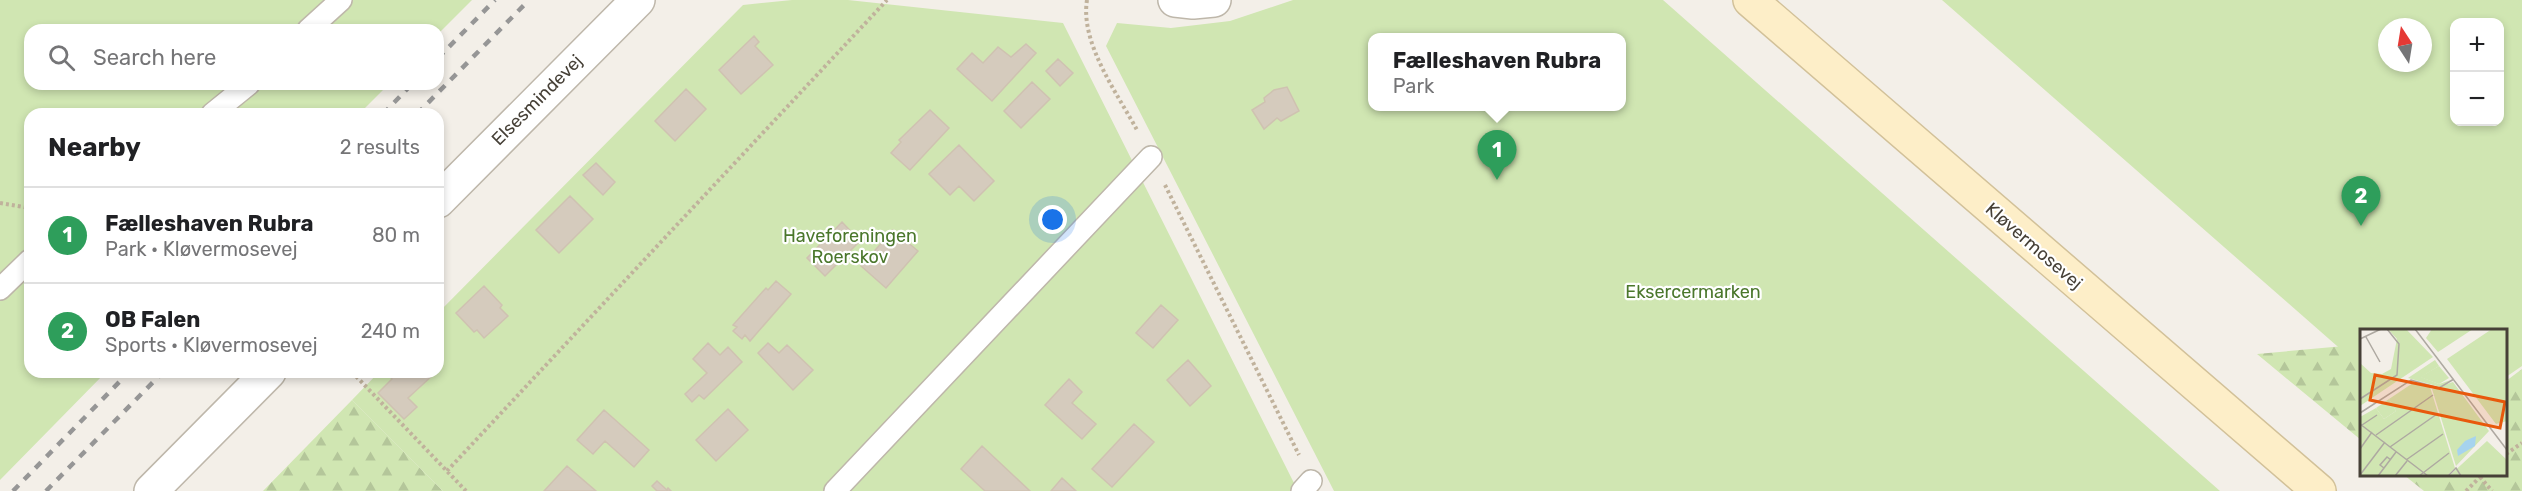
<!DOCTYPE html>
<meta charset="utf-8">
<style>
body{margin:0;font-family:Rubik,sans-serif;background:#f6f6f6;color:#202124}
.controls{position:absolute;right:18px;top:18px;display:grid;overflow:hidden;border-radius:12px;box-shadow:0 3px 9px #0003}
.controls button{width:54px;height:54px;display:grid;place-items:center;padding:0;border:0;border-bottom:2px solid #e0e0e0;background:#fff;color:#202124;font:30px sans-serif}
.compass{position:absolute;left:2378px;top:18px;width:54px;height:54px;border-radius:50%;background:#fff;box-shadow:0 3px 9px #0003;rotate:348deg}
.you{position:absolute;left:1053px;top:220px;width:21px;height:21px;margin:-15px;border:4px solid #fff;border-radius:50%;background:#1a73e8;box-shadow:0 0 0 9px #1a73e833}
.badge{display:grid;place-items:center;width:39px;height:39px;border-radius:50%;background:#ea580c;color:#fff;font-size:20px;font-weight:700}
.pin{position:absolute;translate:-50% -50px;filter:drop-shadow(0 2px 3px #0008)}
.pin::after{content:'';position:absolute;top:32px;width:21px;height:18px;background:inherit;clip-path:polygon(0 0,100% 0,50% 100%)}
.popup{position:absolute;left:1368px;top:33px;width:258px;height:78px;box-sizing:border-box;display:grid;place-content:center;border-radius:12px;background:#fff;filter:drop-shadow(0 2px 4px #0005);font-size:20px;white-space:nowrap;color:#757577}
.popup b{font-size:22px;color:#202124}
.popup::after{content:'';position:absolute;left:50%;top:100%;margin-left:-12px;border:12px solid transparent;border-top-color:#fff}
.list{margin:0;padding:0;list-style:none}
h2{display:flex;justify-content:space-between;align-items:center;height:78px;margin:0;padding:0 24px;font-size:26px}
h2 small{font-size:20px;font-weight:400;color:#757577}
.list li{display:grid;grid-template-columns:39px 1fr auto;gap:18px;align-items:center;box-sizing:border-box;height:96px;padding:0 24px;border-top:2px solid #e0e0e0}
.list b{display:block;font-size:22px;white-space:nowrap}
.list p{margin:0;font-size:20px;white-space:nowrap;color:#757577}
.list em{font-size:20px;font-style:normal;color:#757577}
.icon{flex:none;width:33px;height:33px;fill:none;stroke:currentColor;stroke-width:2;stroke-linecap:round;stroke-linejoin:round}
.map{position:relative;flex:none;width:2522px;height:491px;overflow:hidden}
.search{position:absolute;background:#fff;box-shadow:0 3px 9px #0003;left:24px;top:24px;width:420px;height:66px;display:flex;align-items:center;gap:15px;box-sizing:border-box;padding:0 21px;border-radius:18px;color:#757577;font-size:22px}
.panel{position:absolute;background:#fff;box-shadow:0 3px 9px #0003;left:24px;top:108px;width:420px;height:270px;border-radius:18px}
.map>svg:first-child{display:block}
.forest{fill:url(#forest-firs)}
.green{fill:#d0e6b2;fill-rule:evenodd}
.building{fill:#d5cbbd;stroke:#cfc2b1;stroke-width:1.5}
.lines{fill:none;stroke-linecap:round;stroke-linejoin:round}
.service-casing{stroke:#beb7aa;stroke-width:24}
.minor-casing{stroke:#beb7aa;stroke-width:36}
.secondary-casing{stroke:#d2c199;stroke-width:36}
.path{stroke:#c0b29c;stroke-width:4;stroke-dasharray:3 3;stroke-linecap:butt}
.service{stroke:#fff;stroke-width:21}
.minor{stroke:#fff;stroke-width:33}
.secondary{stroke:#fdeec8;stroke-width:33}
.rail{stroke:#969696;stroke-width:4.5;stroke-dasharray:8 8;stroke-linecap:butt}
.labels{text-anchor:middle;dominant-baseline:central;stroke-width:4.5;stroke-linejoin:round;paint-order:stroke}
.street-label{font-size:18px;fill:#464037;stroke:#fff}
.park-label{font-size:18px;fill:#4a772b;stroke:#fff}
.inset-road{fill:none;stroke:#aea9a1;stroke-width:1.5}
.view{fill:#e8590c;fill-opacity:0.15;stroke:#e8590c;stroke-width:3}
.inset-edge{fill:none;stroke:#464037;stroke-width:3}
</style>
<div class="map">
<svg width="2522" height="491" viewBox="0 0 2522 491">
<defs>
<pattern id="forest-firs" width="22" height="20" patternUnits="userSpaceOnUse" patternTransform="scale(1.5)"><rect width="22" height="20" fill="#d0e6b2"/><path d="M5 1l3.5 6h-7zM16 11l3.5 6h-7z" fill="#b4c69a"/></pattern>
</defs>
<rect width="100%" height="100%" fill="#f3efe8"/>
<path class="forest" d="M2344 346 2361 360V440L2257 354Z
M2522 369V491H2424L2404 475 2506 474V381Z
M352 400 443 491H263Z"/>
<path class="green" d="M0 0H472L438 34V30H30V84H389L359 114H30V372H106L0 480Z
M792 0H848L1063 23 1298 491H443L352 400 379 372H438V313L743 5Z
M1293 0H1663L2220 491H1334L1106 46 1117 23 1171 28 1230 21ZM1372 38H1622V106H1372Z
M1942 0H2522V366L2506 377V330H2362L2361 367ZM2454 22H2500V122H2454ZM2387 27H2423V63H2387Z"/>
<path class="building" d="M754 36 759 42 755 46 773 65 741 94 719 70Z
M1026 44 1036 53 992 101 957 69 972 53 983 63 998 47 1011 57Z
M1058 59 1073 73 1060 86 1046 71Z
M1032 82 1050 99 1021 128 1004 111Z
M1287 87 1299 111 1281 121 1277 118 1264 129 1252 110 1265 102 1264 98 1274 90Z
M686 89 706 109 675 141 655 121Z
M930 110 949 128 910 170 891 153 901 142 899 140Z
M959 145 994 181 974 201 959 186 950 195 929 174Z
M596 163 615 182 603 195 583 175Z
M570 196 593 219 559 253 536 230Z
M842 222 860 241 825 276 807 258Z
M893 230 918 251 886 288 861 266Z
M776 281 791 294 750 341 745 335 742 339 733 331 737 327 733 325 766 288 768 290Z
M484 286 502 305 500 308 508 316 484 338 477 330 474 332 456 313Z
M1161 305 1178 320 1153 348 1136 333Z
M708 343 720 355 728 347 742 362 704 399 699 395 692 402 685 394 707 373 693 359Z
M768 343 779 353 787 345 813 370 793 390 758 353Z
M1188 360 1211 386 1190 406 1167 380Z
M386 372 434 374 408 398 417 407 404 419 378 393 392 379Z
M1069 379 1082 392 1072 403 1096 424 1082 439 1045 405Z
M728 409 748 430 716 461 696 440Z
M604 410 649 450 634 467 605 441 593 454 577 440Z
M1134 424 1154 442 1112 487 1092 469Z
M982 446 1030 491H985L961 469Z
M567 466 596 491H544Z
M1062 478 1076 491H1051Z
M657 481 667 490 668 488 671 491H657L652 486Z"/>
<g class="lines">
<g class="service-casing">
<path id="service" d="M308 30 341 0
M212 114 249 84
M0 289 30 260
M835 491 1151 157
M1302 491 1311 481"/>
</g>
<g class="minor-casing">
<path id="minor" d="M1175 0 1193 2 1214 0
M438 201 638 0
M151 491 269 372"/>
</g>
<g class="secondary-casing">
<path id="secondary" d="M1750 0 2319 491"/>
</g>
<path class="path" d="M1087 0C1080 43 1117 93 1137 130
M1165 185 1299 455
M0 203 30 208
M352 372 466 491
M2506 454 2522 443
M447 471 887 0
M2480 477 2492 491
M2466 491 2483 474"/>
<use href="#service" class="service"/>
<use href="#minor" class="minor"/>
<use href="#secondary" class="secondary"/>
<path class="rail" d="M438 58 495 0
M383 114 412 84
M417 114 529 0
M13 491 129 372
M46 491 163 372"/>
</g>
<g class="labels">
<g class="street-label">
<text transform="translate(537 100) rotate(-45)">Elsesmindevej</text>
<text transform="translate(2034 246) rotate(41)">Kløvermosevej</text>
</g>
<g class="park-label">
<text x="850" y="236">Haveforeningen<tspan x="850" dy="21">Roerskov</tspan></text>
<text x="1693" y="292">Eksercermarken</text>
</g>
</g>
<g transform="translate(2360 329)">
<rect width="147" height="147" fill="#f3efe8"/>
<path d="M79 37 89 49 79 55 60 48Z" fill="#d0e6b2"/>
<path d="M75 31 79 37 61 48 79 55 91 51 80 58 48 49ZM29 70 36 82 24 90 16 79Z" fill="#d0e6b2"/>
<path d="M28 0H46L73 28 0 77V34L11 44 22 45 31 40 37 10ZM72 0H113L78 23 66 9ZM132 0H147V92L136 95 87 30ZM93 53 129 102 96 137 72 60ZM53 54 70 58 95 139 87 147H0V88L16 79 24 90 36 82 29 70ZM127 112 147 131V147H89Z" fill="#d0e6b2"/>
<path d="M116 107 115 117 98 127 97 121 105 112Z" fill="#a6d3ee"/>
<path class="inset-road" d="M55 0 147 121M6 8 20 33M0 10 21 0M0 70 37 46 39 15 27 0M0 84 51 51 79 59 94 50M0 95 68 147M2 96 17 86M16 106 73 66M30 118 77 85M0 120 12 103M46 131 83 105M24 139 20 136 27 128 31 131M0 146 25 113M18 147 36 123M35 147 47 132M59 147 89 124M88 147 96 139 101 147"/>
<path class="view" d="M15 46 145 73 140 99 10 71Z"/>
<rect width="147" height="147" class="inset-edge"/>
</g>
</svg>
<div class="controls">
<button>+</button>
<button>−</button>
</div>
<svg class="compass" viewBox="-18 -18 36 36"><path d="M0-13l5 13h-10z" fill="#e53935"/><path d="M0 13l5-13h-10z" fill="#757577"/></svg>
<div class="you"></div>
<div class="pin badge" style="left:1497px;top:180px;background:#2e9e5b">1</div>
<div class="popup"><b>Fælleshaven Rubra</b>Park</div>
<div class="pin badge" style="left:2361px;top:226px;background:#2e9e5b">2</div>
<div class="search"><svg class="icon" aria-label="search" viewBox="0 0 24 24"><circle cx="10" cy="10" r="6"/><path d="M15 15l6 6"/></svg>Search here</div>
<section class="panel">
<h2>Nearby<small>2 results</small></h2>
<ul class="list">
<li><span class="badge" style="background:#2e9e5b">1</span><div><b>Fælleshaven Rubra</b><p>Park · Kløvermosevej</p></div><em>80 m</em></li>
<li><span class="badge" style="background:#2e9e5b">2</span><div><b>OB Falen</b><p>Sports · Kløvermosevej</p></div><em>240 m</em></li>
</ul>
</section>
</div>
